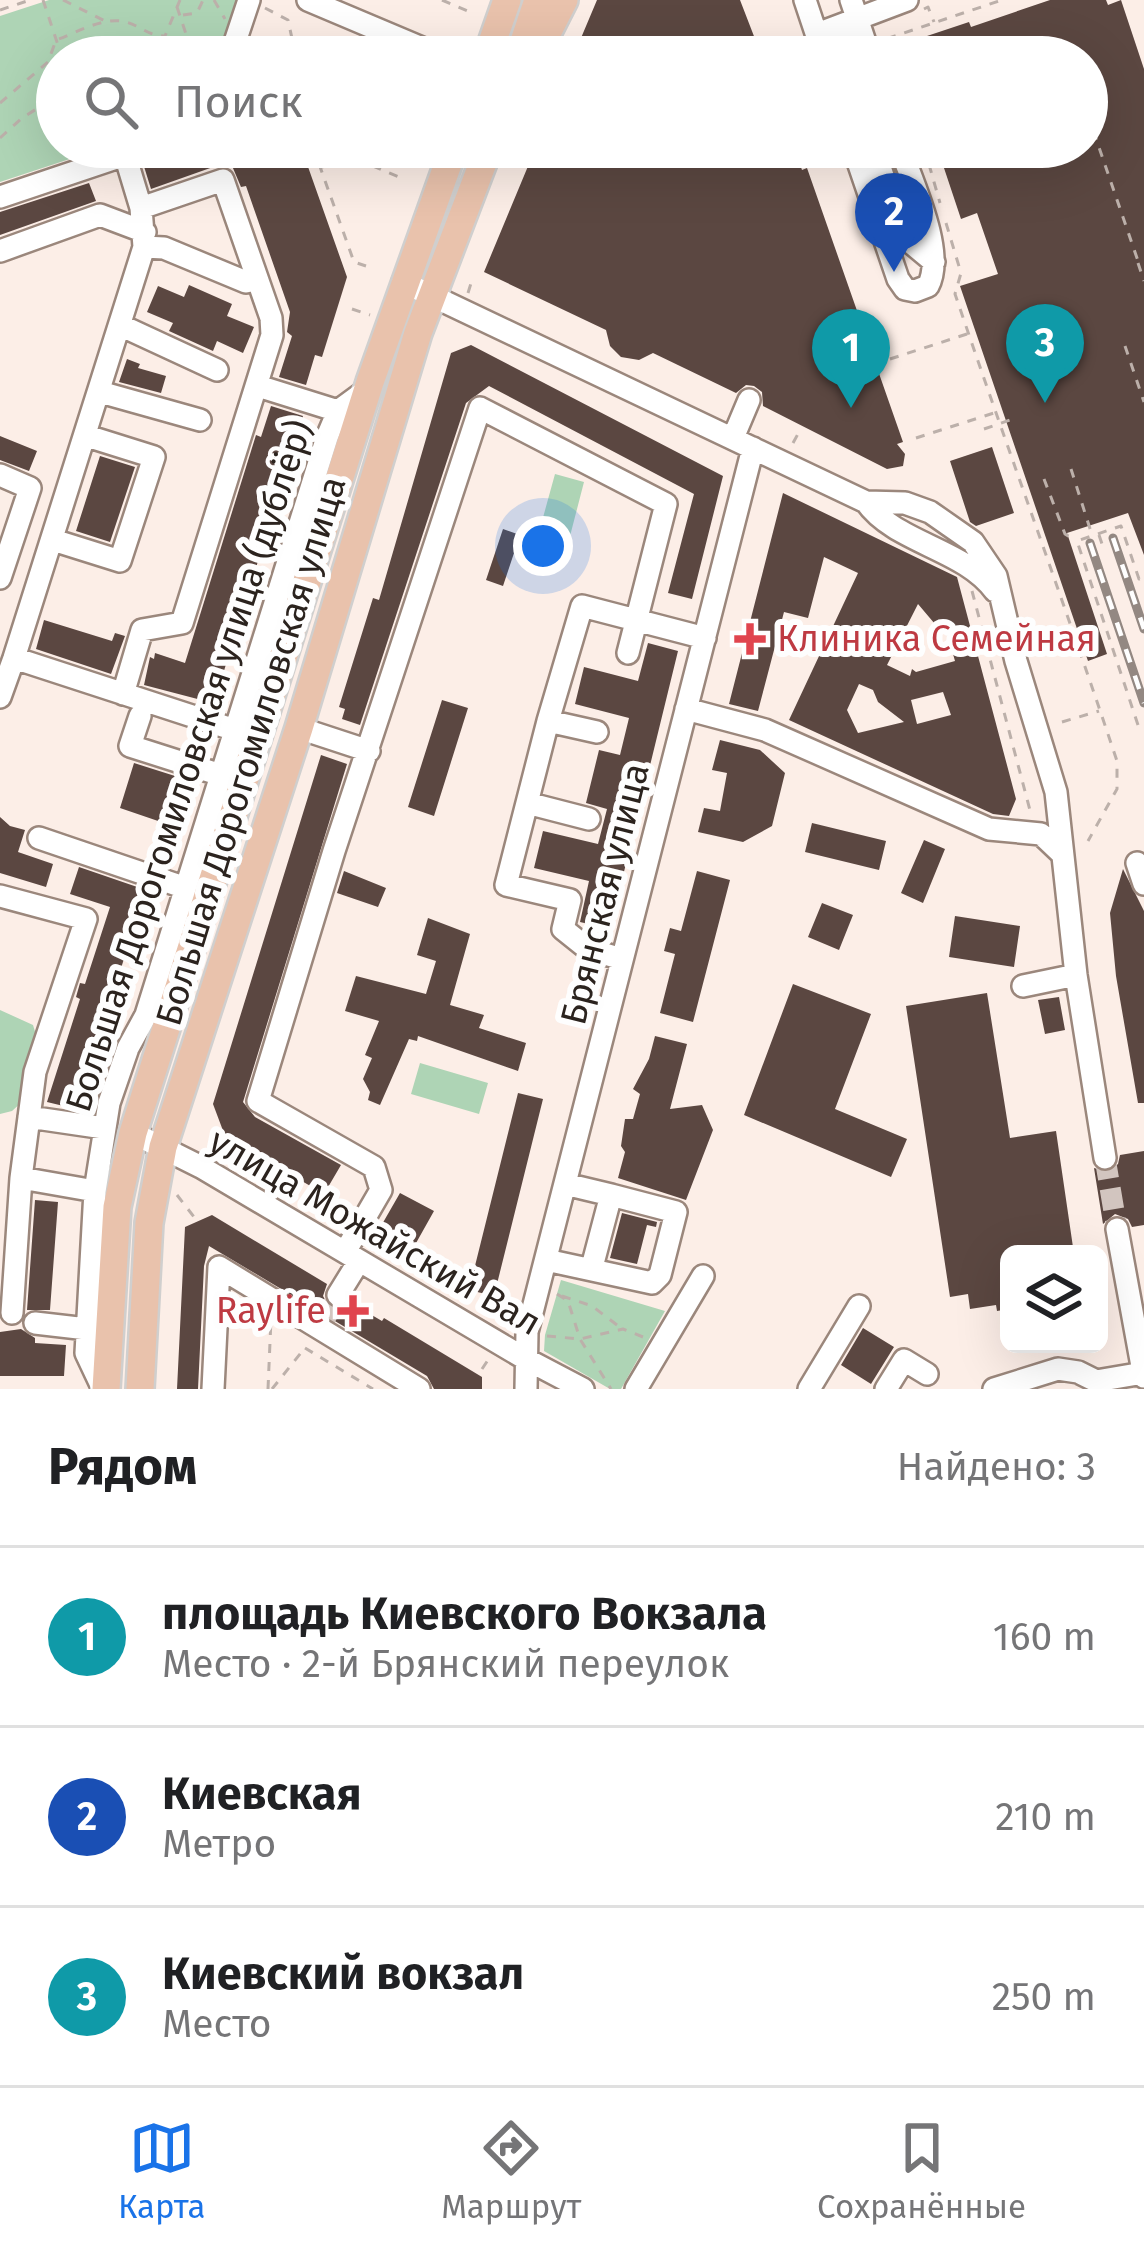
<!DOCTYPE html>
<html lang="ru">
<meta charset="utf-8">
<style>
body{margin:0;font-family:"Fira Sans",sans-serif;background:#f6f6f6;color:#202124}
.controls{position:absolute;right:36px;bottom:36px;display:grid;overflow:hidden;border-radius:18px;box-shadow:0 12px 48px #0002}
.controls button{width:108px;height:108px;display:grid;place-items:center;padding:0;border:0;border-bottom:3px solid #e0e0e0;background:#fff;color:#202124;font:60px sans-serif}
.you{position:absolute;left:543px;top:546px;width:42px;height:42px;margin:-30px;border:9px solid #fff;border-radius:50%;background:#1a73e8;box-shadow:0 0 0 18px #1a73e833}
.badge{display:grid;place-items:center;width:78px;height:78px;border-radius:50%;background:#1a73e8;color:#fff;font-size:39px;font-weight:700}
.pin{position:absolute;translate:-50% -99px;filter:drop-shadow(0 3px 6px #0008)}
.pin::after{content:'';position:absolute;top:63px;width:42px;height:36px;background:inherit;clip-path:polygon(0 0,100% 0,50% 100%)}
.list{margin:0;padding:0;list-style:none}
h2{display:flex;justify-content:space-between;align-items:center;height:156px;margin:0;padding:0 48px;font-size:51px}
h2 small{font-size:39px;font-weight:400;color:#757577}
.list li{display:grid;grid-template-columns:78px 1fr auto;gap:36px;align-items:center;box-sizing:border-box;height:180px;padding:0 48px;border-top:3px solid #e0e0e0}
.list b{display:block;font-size:45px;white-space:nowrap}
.list p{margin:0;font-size:39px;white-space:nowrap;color:#757577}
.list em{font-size:39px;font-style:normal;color:#757577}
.icon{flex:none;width:66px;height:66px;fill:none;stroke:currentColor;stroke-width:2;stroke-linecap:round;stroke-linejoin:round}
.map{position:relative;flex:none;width:1144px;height:1389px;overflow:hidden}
.search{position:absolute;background:#fff;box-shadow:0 12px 48px #0002;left:36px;right:36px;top:36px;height:132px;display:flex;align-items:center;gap:30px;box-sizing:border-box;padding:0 42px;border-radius:66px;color:#757577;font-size:45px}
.sheet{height:696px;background:#fff}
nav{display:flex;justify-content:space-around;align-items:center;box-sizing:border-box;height:168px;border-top:3px solid #e0e0e0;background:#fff;font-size:33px;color:#757577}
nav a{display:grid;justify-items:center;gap:6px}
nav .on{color:#1a73e8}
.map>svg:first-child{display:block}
.green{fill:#aed4b5}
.building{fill:#5b4741;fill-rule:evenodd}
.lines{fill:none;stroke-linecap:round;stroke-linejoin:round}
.minor-tunnel{stroke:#d2c5bf;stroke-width:21;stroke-dasharray:21 10;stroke-linecap:butt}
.minor-casing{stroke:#9b877c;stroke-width:26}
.major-casing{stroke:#d0cfce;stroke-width:32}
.path{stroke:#bcb0aa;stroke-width:3;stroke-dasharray:9 9;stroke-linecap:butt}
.minor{stroke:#fff;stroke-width:21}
.major{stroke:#e9c2ac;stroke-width:27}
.rail-casing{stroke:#938882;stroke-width:9}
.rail{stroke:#fefefe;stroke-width:4.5;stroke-dasharray:14;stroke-linecap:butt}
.health-dot{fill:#e0444e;stroke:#fefefe;stroke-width:4.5}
.labels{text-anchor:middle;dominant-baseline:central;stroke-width:12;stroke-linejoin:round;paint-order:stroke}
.health-label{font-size:36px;fill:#be3a42;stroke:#fefefe;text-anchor:start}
.street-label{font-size:36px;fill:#2b231e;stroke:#fefefe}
</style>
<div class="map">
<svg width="1144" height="1389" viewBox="0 0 1144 1389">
<rect width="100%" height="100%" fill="#fceee7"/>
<path class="green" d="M49 0H242L224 57H57V147H106L0 182V16Z
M555 474 584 482 569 540 539 532Z
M0 1010 33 1025 37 1038 23 1101 12 1111 0 1114Z
M420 1063 488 1083 479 1114 411 1094Z
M561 1280 665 1311 621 1389H610L544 1351 545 1335Z"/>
<path class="building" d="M597 0H740L762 57H573Z
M1050 0H1106L1108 5 1121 0 1144 69V555L1128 513 1067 533 1107 654 1088 661 960 286 998 274 977 213 961 219 937 147H1087V57H924L918 39 969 22 971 27Z
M180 147H301L347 277 322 357 315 355 306 385 279 377 292 336 287 332 290 312 246 186 241 187 230 161 151 189 142 160Z
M536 147H794L802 170 807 168 903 442 897 444 905 454 903 466 887 469 763 406 762 392 754 386 746 385 736 393 653 353 639 360 621 357 610 346 606 330 484 272Z
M89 183 96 201 0 235V212Z
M189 285 232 304 227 316 254 327 243 353 217 341 213 351 169 331 173 323 147 312 158 286 184 297Z
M471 345 723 476 692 599 668 593 694 494 489 386 466 403 360 725 342 719 345 709 339 707 373 598 379 600 451 353Z
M127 359 140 364 138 368 166 376 161 393 119 382Z
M271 406 303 416 223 674 218 673 209 702 144 685 150 657 154 659 155 653 185 663 256 435 261 437Z
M0 436 37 451 29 471 0 460Z
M992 447 1014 513 976 526 970 522 950 461Z
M100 456 135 467 110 542 76 531Z
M783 493 957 577 1016 799 1009 816 993 814 789 720 858 573 824 557 808 618 784 612 758 711 729 704ZM918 604 940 630 945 626 955 661 916 672 912 669 910 676 887 665ZM859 684 873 690 878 702 904 722 858 733 847 710ZM943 692 951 715 917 724 911 700Z
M503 529 520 535 503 586 486 580Z
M44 620 112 641 115 633 125 636 111 674 36 649Z
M648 643 678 651 610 929 580 922 589 881 534 868 543 831 598 844 607 809 586 803 599 750 620 755 629 718 575 704 584 667 638 681Z
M442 700 468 708 434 816 408 807Z
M720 740 760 750 785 773 772 826 743 842 698 832 704 808 720 811 727 773 712 770Z
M321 755 347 764 243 1102 255 1117 341 1165 324 1194 225 1136 213 1104Z
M134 763 175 776 161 822 120 808Z
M0 817 10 826 25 830 18 852 53 864 46 887 0 873Z
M812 823 886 841 879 870 805 852Z
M924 840 945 849 923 903 901 893Z
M79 867 146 890 76 1109 47 1102 80 999 76 997 80 983 85 984 110 907 70 894Z
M1123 869 1144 911V1103H1138L1116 976 1110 913Z
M344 871 386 888 378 907 337 893Z
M697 871 730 880 693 1022 660 1013 675 954 664 951 670 928 681 931Z
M822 903 853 915 839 950 808 937Z
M955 916 1020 926 1014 967 949 957Z
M428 918 470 934 450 1005 484 1015 479 1028 526 1043 518 1071 418 1036 417 1041 409 1039 380 1105 368 1100 370 1092 363 1079 372 1058 365 1055 379 1021 345 1011 356 976 426 994 436 961 417 955Z
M793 984 871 1014 835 1109 907 1139 891 1177 744 1115Z
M987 993 1010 1138 1056 1131 1074 1254H1009V1309L997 1311 996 1305 970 1309 968 1294 950 1297 906 1006Z
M1059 997 1065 1030 1045 1034 1038 1000Z
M655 1036 687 1044 670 1109 702 1105 713 1130 686 1200 618 1178 625 1152 621 1146 625 1119H633L640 1094 633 1089 649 1059Z
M518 1093 543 1099 494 1296 469 1290Z
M1144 1151V1225L1132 1227 1128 1219 1115 1214 1103 1224 1094 1168 1108 1172 1118 1164 1120 1155Z
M400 1193 434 1211 411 1252 377 1233Z
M35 1200 58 1202 50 1310H27Z
M622 1213 657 1222 656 1227 647 1225 637 1264 610 1258Z
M212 1215 327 1284 323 1296 329 1307 339 1310 351 1303 382 1321 384 1318 482 1377V1389H434L427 1376 209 1246 204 1266 198 1389H177L185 1227Z
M863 1328 894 1347 871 1384 841 1365Z
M21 1329 35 1338V1343L66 1345 64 1376H0V1332Z"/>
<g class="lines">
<path class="minor-tunnel" d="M1105 1158 1117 1229
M323 1322 338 1295"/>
<g class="minor-casing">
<path id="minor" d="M308 0 443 57
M805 0 824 57
M851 0 870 57
M817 34 907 0
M230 57 249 0
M843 57 846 32 856 18
M853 147 898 279 905 289 915 291 928 286C946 253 912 182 900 147
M873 147 904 237 934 262
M125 155 141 208 144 247 14 658 235 730
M0 197 125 155 135 147
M144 247 164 248 246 282
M0 251 100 215 145 232
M403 282 866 502C895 543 965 549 995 591
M122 326 217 370
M258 386 338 411
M100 392 200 420
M733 438 749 400
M0 475 30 488 0 578
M866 502 905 503 930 512 973 542 996 576 1016 661 1056 792 1076 975 1105 1158
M53 540 120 561 154 457 87 436
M123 694 142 630 182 623 272 335 271 318 223 180 141 208
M0 697 14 658
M686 709 765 730 989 829 1041 834 1061 853
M140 716 130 746 221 775
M548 721 506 885 570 900 563 929 588 949 622 959
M299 728 369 751
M597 732 548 721 582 606 705 638
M527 803 589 819
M39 838 186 888
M1137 863 1144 884
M0 896 86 919 35 1072 21 1178
M1023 986 1076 975
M29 1117 104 1128
M133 1133 201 1167 524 1358 583 1389
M565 1184 611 1195
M1117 1229 1144 1377
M345 1252 381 1190 374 1167 258 1101 334 851 480 408 666 504 628 653
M546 1260 652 1283 660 1275 676 1212 611 1195 592 1267
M338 1295 359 1261
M12 1313 21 1178 95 1191
M35 1323 87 1329
M103 1389 86 1353 95 1191 109 1103 128 1048 146 1015 327 437 338 411 368 389
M213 1389 219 1267 419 1389
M526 1389 527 1332 753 448
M636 1389 703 1276
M809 1389 859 1306
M886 1389 904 1360 927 1374
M994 1389 1058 1369 1078 1372 1096 1381 1143 1373"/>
</g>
<g class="major-casing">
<path id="major" d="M487 57 507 0
M519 57 538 0
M535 57 564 0
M106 1389 117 1207 133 1133 370 382 454 147
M140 1389 149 1223 163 1147 299 728 418 333 489 147"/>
</g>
<path class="path" d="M43 0 62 57
M63 0 105 21
M214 0 225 19
M442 0 470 12
M177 7 193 55
M265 8 288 20 296 57
M924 9 928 7 934 22
M0 10 30 0
M183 15 197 13 203 0
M166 54 212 57
M90 57 151 37
M161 57 166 54 165 36 180 0
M895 57 889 38 1002 0
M0 103 48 62 56 40C76 33 104 16 126 22 141 26 148 36 165 36
M1101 121 1091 124 1138 261 1144 259
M0 138 22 118 57 96
M313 147 354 262 366 266
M924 147 940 203
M322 167 351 157 399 177
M946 223 961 273 955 294C1008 450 1065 605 1117 761V789L1088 841
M1138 263 1144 281
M468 293 472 280
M352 309 370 315
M1125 346 1144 402
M890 359 967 334
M984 429 1013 419
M916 438 994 413
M793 443 799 432
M1071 469 1092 535
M1044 479 1065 534 1075 540
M1099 535 1104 550
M972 591 1031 814
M1036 639 1071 628
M1062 722 1099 711
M1138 725 1077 541 1121 526 1139 579 1144 577
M177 1195 198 1222
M557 1294 568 1301 580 1339 611 1389
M562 1296 592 1306 621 1328
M547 1336 580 1339 623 1329 643 1337
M305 1348 373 1389
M482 1369 490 1357
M268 1389 271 1319
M272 1389 304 1349"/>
<use href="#minor" class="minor"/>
<use href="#major" class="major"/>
<g class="rail-casing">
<path id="rail" d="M1113 538 1144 629
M1090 543 1144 703"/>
</g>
<use href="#rail" class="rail"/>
</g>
<g class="health-dot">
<path d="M744 621h12v12h12v12h-12v12h-12v-12h-12v-12h12z"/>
<path d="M347 1293h12v12h12v12h-12v12h-12v-12h-12v-12h12z"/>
</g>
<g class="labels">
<g class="health-label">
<text x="777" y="639">Клиника Семейная</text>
<text x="326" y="1311" text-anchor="end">Raylife</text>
</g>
<g class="street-label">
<text transform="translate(251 751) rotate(-73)">Большая Дорогомиловская улица</text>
<text transform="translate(189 766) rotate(-72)">Большая Дорогомиловская улица (дублёр)</text>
<text transform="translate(605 894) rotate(-76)">Брянская улица</text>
<text transform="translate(375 1232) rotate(30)">улица Можайский Вал</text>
</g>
</g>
</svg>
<div class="controls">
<button><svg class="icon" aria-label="layers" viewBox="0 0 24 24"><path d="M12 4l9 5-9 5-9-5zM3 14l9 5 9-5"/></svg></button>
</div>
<div class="you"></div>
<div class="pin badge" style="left:851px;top:408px;background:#0f9aa8">1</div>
<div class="pin badge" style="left:894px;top:272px;background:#1a4fb4">2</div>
<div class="pin badge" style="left:1045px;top:403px;background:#0f9aa8">3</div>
<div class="search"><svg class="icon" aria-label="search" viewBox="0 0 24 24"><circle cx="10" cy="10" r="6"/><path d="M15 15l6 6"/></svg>Поиск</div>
</div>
<section class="sheet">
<h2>Рядом<small>Найдено: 3</small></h2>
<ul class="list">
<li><span class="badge" style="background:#0f9aa8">1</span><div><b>площадь Киевского Вокзала</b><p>Место · 2-й Брянский переулок</p></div><em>160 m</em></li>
<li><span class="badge" style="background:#1a4fb4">2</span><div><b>Киевская</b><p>Метро</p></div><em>210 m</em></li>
<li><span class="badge" style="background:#0f9aa8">3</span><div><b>Киевский вокзал</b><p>Место</p></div><em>250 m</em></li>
</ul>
</section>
<nav>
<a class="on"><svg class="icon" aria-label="map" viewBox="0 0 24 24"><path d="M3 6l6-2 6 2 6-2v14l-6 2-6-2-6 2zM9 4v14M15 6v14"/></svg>Карта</a>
<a><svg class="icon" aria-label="directions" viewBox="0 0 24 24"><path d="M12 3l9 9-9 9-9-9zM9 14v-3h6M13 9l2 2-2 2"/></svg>Маршрут</a>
<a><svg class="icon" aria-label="saved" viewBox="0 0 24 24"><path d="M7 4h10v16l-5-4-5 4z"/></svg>Сохранённые</a>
</nav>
